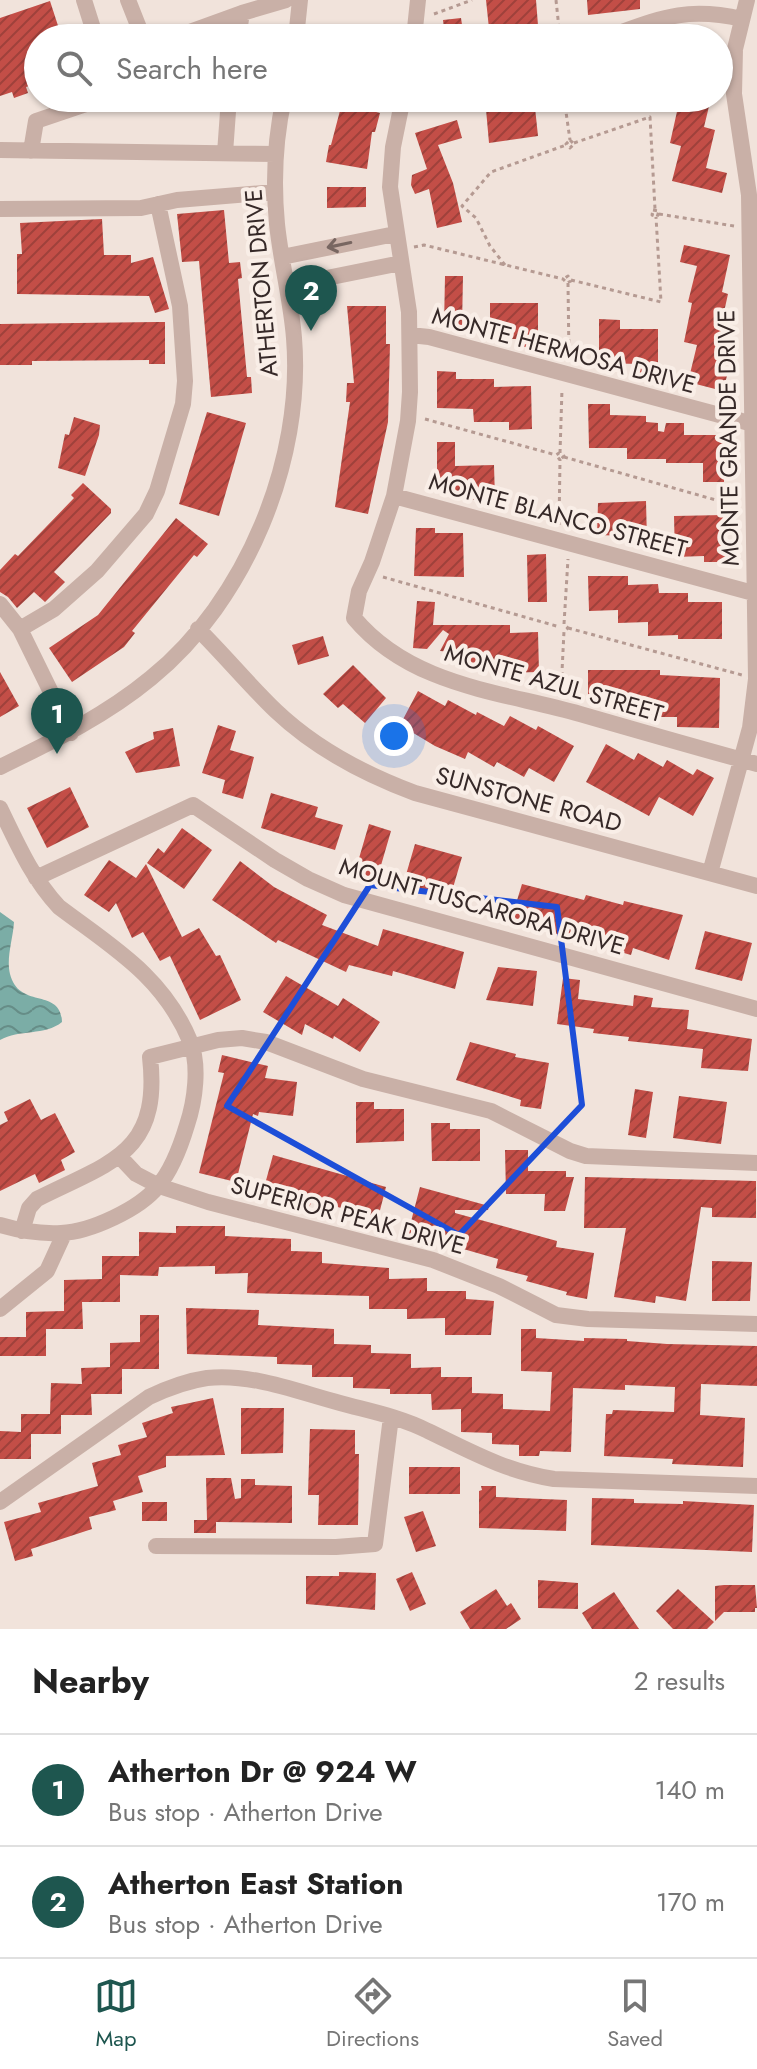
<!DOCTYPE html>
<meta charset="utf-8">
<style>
body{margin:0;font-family:Jost,sans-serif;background:#f6f6f6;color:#222}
.you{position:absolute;left:394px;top:736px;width:28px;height:28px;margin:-20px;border:6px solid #fff;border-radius:50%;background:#1a73e8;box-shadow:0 0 0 12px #1a73e833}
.badge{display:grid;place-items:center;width:52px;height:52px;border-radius:50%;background:#1e564f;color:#fff;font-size:26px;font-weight:700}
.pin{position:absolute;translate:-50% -66px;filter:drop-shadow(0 2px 4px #0008)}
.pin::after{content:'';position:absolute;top:42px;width:28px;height:24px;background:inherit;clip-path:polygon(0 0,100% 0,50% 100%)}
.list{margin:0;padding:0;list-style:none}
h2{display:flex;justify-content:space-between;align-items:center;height:104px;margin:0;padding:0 32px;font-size:34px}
h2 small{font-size:26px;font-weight:400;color:#767676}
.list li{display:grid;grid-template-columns:52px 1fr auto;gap:24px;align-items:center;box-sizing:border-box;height:112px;padding:0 32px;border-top:2px solid #e0e0e0}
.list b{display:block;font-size:30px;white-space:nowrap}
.list p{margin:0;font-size:26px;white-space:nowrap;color:#767676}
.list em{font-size:26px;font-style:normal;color:#767676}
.icon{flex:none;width:44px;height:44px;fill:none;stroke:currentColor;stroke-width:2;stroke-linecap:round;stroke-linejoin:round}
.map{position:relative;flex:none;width:757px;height:1629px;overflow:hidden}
.search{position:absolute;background:#fff;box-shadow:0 2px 6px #0004;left:24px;right:24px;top:24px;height:88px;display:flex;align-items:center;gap:20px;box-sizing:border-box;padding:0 28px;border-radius:44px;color:#767676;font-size:30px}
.sheet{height:328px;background:#fff}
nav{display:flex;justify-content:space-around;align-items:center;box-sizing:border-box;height:112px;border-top:2px solid #e0e0e0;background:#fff;font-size:22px;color:#767676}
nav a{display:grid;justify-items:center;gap:4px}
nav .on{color:#1e564f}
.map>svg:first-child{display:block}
.water{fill:url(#water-waves)}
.building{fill:url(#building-hatch)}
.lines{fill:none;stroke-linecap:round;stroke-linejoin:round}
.path{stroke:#b59a92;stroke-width:3;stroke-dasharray:4 4;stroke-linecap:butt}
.minor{stroke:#c9b0a7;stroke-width:16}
.oneway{stroke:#786661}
.marked{fill:none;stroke:#1d4ed8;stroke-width:6;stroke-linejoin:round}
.labels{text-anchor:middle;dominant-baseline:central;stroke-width:8;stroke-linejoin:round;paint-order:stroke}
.street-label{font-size:24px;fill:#362928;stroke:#f9eee7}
</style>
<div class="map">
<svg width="757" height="1629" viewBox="0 0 757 1629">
<defs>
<pattern id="water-waves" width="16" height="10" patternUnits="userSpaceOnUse" patternTransform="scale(2)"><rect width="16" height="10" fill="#7bada6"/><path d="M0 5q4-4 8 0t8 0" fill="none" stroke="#668d87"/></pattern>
<pattern id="building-hatch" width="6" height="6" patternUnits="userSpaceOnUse" patternTransform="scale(2)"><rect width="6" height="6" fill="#c34e47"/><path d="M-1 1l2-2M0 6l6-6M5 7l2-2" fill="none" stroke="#9f413b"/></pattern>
</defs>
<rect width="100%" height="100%" fill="#f1e3db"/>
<path class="water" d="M0 912 14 922C13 939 6 958 10 974 19 1010 61 987 62 1022 45 1036 19 1029 0 1040Z"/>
<path class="building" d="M486 0H536L539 38H490Z
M587 0H640V9L588 15Z
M50 1 62 38H38V83L26 87 28 93 14 98 12 92 0 96V18Z
M461 18 464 38H445L443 20Z
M485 98H534L538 136 489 143Z
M680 98H711L704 127 715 130 706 168 727 173 722 193 672 181 681 146 670 143Z
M342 103 380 113 375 132H372L367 169 326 162 329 145H331Z
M457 120 462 138 438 145 453 183 462 222 437 228 429 189 415 194 411 185 412 175 427 169 415 133Z
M327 187H366V207L327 208Z
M224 210 229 263 240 262 242 278 238 279 247 377H251L252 393 211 397 199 261 182 262 177 214Z
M102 219 104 255H131V263L153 257 169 309 155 313 149 296 17 294V254H22L20 223Z
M684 245 730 255 722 292 728 294 720 330 731 333 723 371 728 372 723 391 688 382 697 345 684 342 692 303 688 302 697 266 680 262Z
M445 276H463L462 326H444Z
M490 303H538V347H519V339H490Z
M347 306H386V344H390L388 422 368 514 335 507 350 402H346L347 383H354Z
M599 319 620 320V329H658V379L639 378V364L599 363Z
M156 322H165V364H149V360L32 361V365H0V324Z
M437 371 456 372V379H494V387L531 386 532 429 509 430V422H474L473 409 437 408Z
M588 404H610V415L646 416V422L658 423V431L664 432 666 423H684V435H724V482H703V463H666V459H627V448H589Z
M207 412 246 423 219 516 179 504Z
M74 417 100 425 99 435 85 476 58 468 65 434 69 435Z
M437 442H455V466L494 465 495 499 473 500V492H437Z
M83 483 111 509V513L54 572 65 582 45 602 34 592 17 608 8 597 0 592V570L15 554 18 556 74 498 71 495Z
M646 501 647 541 629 542 628 536 597 535 598 503Z
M724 515 726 562H704V556L675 557 674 516Z
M176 518 208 544 197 557 194 555 132 631 135 633 124 647 72 682 49 648 98 615Z
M416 528H435V533H463L464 577 414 576Z
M546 554 547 602H528L527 555Z
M588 576H628V585L658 584 659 593H688V602H722V639H678V635L648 636V622L618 623V610L589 611Z
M417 601 435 602 433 625H510V633L538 632 539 672 490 673 489 663 451 664V652L440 651 449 634 443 630 427 649 413 648Z
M323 636 329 656 298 665 292 645Z
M353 665 386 698 365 723 343 704 338 708 323 694Z
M588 670H660V675L720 678 719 728 677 727V717H648V709H618V701H588Z
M0 672 19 706 0 717Z
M418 691 445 706 448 700 476 715 477 712 504 726 510 716 536 730 538 726 574 746 554 782 529 768 524 777 497 762 494 767 468 752 465 759 435 746 400 725Z
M218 725 236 731 230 750 254 757 243 799 222 793 225 780 202 773Z
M173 728 180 766 136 773 125 752 154 739 153 732Z
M606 744 634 760 638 753 663 767 667 760 693 775 697 769 714 778 693 816 659 797 649 816 586 782Z
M70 787 89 827 47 848 27 808Z
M271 793 318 807 315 817 343 825 335 850 261 828Z
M369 824 391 831 377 879 355 872Z
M182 828 212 850 184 889 147 863 158 848 164 853Z
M415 844 462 857 450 898 403 885Z
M109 860 136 878 146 864 182 937 199 928 216 956 220 955 241 1000 200 1020 170 956 160 961 143 932 132 938 116 903 109 912 84 895Z
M240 861 274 887 327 915 322 925 378 946 383 929 464 952 455 989 393 971 392 976 349 965 346 972 278 940 276 943 212 900Z
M522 884 584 900 586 895 623 905 624 901 683 915 669 960 633 948 631 955 610 949 611 947 540 930 511 920Z
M705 931 752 943 742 981 695 969Z
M498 967 537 971 533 1006 486 1000Z
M286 976 338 1006 343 998 380 1022 360 1052 334 1036 333 1039 305 1024 302 1035 263 1012Z
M563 978 580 980 578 999 633 1006 634 995 653 998 651 1007 689 1010 687 1029 752 1039 748 1071 701 1068 703 1049 628 1041 629 1037 593 1033 594 1029 557 1024Z
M470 1042 516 1054 515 1057 549 1063 541 1109 520 1106 521 1100 456 1080Z
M222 1055 268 1066 265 1078 297 1082 293 1116 259 1112 258 1116 253 1114 236 1182 199 1173 224 1073 218 1072Z
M635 1089 653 1092 646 1138 628 1135Z
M679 1096 727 1102 721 1144 673 1138Z
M30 1099 41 1120 55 1113 75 1152 61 1160 65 1170 39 1183 35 1174 0 1191V1125L8 1121 4 1112Z
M356 1102H374V1109H404V1141L356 1143Z
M431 1123H450V1129H480V1161H432Z
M505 1150H528V1171H566V1177H574L565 1211H544L545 1194H506Z
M273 1155 386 1187 378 1218 312 1200 309 1208 262 1195Z
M585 1177 756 1181V1218L712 1217V1208L701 1207 686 1301 656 1296 655 1303 614 1297 626 1228H584Z
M420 1187 489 1206 488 1210H455V1213L557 1241 556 1247 594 1253 587 1299 566 1295 567 1292 526 1281 528 1276 496 1268 498 1259 408 1233Z
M176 1226H225V1236L291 1239V1251L322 1252V1263L389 1268V1279L427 1278V1291H466V1299L494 1301 491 1335H445V1318L407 1319V1309H369V1296L247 1293 248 1273 215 1274V1266L159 1267 158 1276 120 1275V1302H82L83 1329H46V1356H0V1337H26V1312L64 1311V1280L102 1279V1256H139V1232L176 1233Z
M712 1261 752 1262 750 1301H712Z
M186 1308 259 1310 258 1325 334 1329V1344L371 1345V1353L411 1354V1368L441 1367V1377H472V1393L503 1394V1409L550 1411 552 1372 521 1371V1329H536V1338L584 1341V1338L627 1339V1341L667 1344 757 1346V1386L701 1384 700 1415 745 1418 743 1467 672 1464 673 1459 604 1456 606 1414H612L613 1410 674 1412 675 1387 625 1385V1390L573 1388 571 1452 540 1451 539 1456H519V1445L492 1444V1433L461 1432V1409L432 1410 431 1394H390V1389L353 1388V1377H312V1365L277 1364V1357L187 1354Z
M140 1315H159V1369H122V1394H91L92 1415H61V1434H31V1459H0V1431L21 1432V1414H50L51 1383 82 1384 81 1368 110 1367V1343L140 1342Z
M213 1398 225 1455 166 1456V1467L138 1476 143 1492 113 1501 116 1510 89 1517 92 1529 31 1549 33 1556 15 1561 4 1522 41 1512 38 1503 98 1486 92 1463 121 1455 118 1445 147 1437 142 1423 173 1413 171 1407Z
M241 1408H284L283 1453 241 1454Z
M310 1429 355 1430V1454H359L358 1525H318L319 1495H308Z
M409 1467H460V1494H409Z
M206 1478H231L235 1499 241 1498V1479H255V1485L292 1486V1523L216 1522V1533H194V1520H207Z
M481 1486H496V1497L567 1500 566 1531 479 1528V1491L482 1490Z
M592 1498 634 1499V1503L683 1504V1501L754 1505 752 1552 591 1545Z
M142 1502H167V1521H142Z
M423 1511 436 1546 416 1552 404 1517Z
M339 1572 376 1573 375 1610 306 1604V1576H339Z
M412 1572 426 1604 410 1611 396 1579Z
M538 1580 578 1583V1609L538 1608Z
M724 1585H755L757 1608H755V1612H724L715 1621V1586Z
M496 1589 507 1606 511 1603 521 1619 506 1629H470L460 1612Z
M678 1589 714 1622 707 1629H673L656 1611Z
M614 1592 639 1629H592L582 1613Z"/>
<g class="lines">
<path class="path" d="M556 0 560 38
M434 14 472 0
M564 98 570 140
M570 140 574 144 570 148 566 144Z
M574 143 650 117 655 209
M653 210 659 211 657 217 652 215Z
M659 214 734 226
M414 247 424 245 563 279 567 283 571 281 568 276 563 279
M505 265 490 246 476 218 462 206 491 172 566 145
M571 280 661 302 656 217
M568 283 569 358
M425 419 556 455
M560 453 562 389
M564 457 737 506
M559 525 560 460 556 455 559 453 564 456 560 460
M383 577 560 627
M564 624 568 559
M568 628 742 675
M561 692 564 631 568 628 564 624"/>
<path class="minor" d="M84 0 96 38
M128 0 143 38
M173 38 242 13
M238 38 242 13 286 0
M296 38 300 0
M414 38 418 0
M605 38C659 19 684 6 742 19
M188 98 229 100
M403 98 393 147 390 187 409 312 410 392 408 421 394 496 372 562 359 591 354 618C411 686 499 691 580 714 639 731 698 748 757 764
M402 102 427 98
M0 150 276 154
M31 151 36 121 104 98
M225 153 229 98
M0 209 141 208 177 200 275 192
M282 257 395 234
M287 286 401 263
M410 335 429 337 753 424
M394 496 757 594
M0 604 20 629 71 733
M20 629 54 609 97 571 146 514 157 491 183 404 185 381 180 306 158 204
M198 629C225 656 249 685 276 711 316 749 364 774 415 793L757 886
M0 767C53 741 105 716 151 678 246 601 304 460 294 338 291 300 281 263 277 224 273 182 275 139 284 98
M0 808C17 843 32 878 59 907 112 947 163 976 190 1041 200 1065 195 1101 187 1125 181 1145 172 1170 158 1186 140 1209 90 1232 61 1233 40 1234 20 1231 0 1225
M710 873 750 728 756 679 749 195 734 94 735 49 747 0
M36 878 193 805 275 860 308 879 344 895 757 1009
M120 1157 136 1174 159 1186 208 1202 433 1260 499 1286 556 1315 588 1319 757 1324
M22 1231 29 1208 37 1199C110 1162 161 1154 150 1057L218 1040 242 1038 266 1042 363 1079 491 1111 570 1151 586 1156 757 1163
M0 1309 47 1271 64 1234
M0 1502 149 1397C168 1388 186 1381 207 1378 251 1373 298 1392 340 1403 369 1411 401 1417 428 1431 472 1452 505 1471 554 1479L757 1486
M156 1546 336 1547 375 1544 391 1417"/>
</g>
<defs><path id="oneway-shaft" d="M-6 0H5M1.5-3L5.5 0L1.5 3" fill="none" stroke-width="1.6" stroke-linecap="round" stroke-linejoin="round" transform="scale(2)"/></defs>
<use class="oneway" href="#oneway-shaft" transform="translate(339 245) rotate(168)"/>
<path class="marked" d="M370 885 557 907 582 1105 459 1235 227 1106Z"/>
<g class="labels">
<g class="street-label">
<text transform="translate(261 283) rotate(-95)">ATHERTON DRIVE</text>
<text transform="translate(564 350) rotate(15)">MONTE HERMOSA DRIVE</text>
<text transform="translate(728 438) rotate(-91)">MONTE GRANDE DRIVE</text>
<text transform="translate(558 515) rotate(15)">MONTE BLANCO STREET</text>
<text transform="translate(554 683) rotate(16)">MONTE AZUL STREET</text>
<text transform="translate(529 799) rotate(15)">SUNSTONE ROAD</text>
<text transform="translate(482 906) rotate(16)">MOUNT TUSCARORA DRIVE</text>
<text transform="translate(348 1215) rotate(15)">SUPERIOR PEAK DRIVE</text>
</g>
</g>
</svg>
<div class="you"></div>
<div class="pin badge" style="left:57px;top:754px">1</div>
<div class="pin badge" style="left:311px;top:331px">2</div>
<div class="search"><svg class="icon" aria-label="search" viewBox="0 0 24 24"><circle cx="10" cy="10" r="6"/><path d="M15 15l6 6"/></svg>Search here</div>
</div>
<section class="sheet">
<h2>Nearby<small>2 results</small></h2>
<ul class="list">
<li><span class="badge">1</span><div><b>Atherton Dr @ 924 W</b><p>Bus stop · Atherton Drive</p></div><em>140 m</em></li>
<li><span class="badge">2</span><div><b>Atherton East Station</b><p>Bus stop · Atherton Drive</p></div><em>170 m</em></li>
</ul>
</section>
<nav>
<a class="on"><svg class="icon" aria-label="map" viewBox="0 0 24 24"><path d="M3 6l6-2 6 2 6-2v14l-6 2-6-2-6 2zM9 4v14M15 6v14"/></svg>Map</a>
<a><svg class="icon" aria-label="directions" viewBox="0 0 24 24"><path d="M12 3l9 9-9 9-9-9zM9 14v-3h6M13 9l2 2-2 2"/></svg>Directions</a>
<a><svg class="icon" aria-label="saved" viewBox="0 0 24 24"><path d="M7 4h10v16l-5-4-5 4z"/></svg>Saved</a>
</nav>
